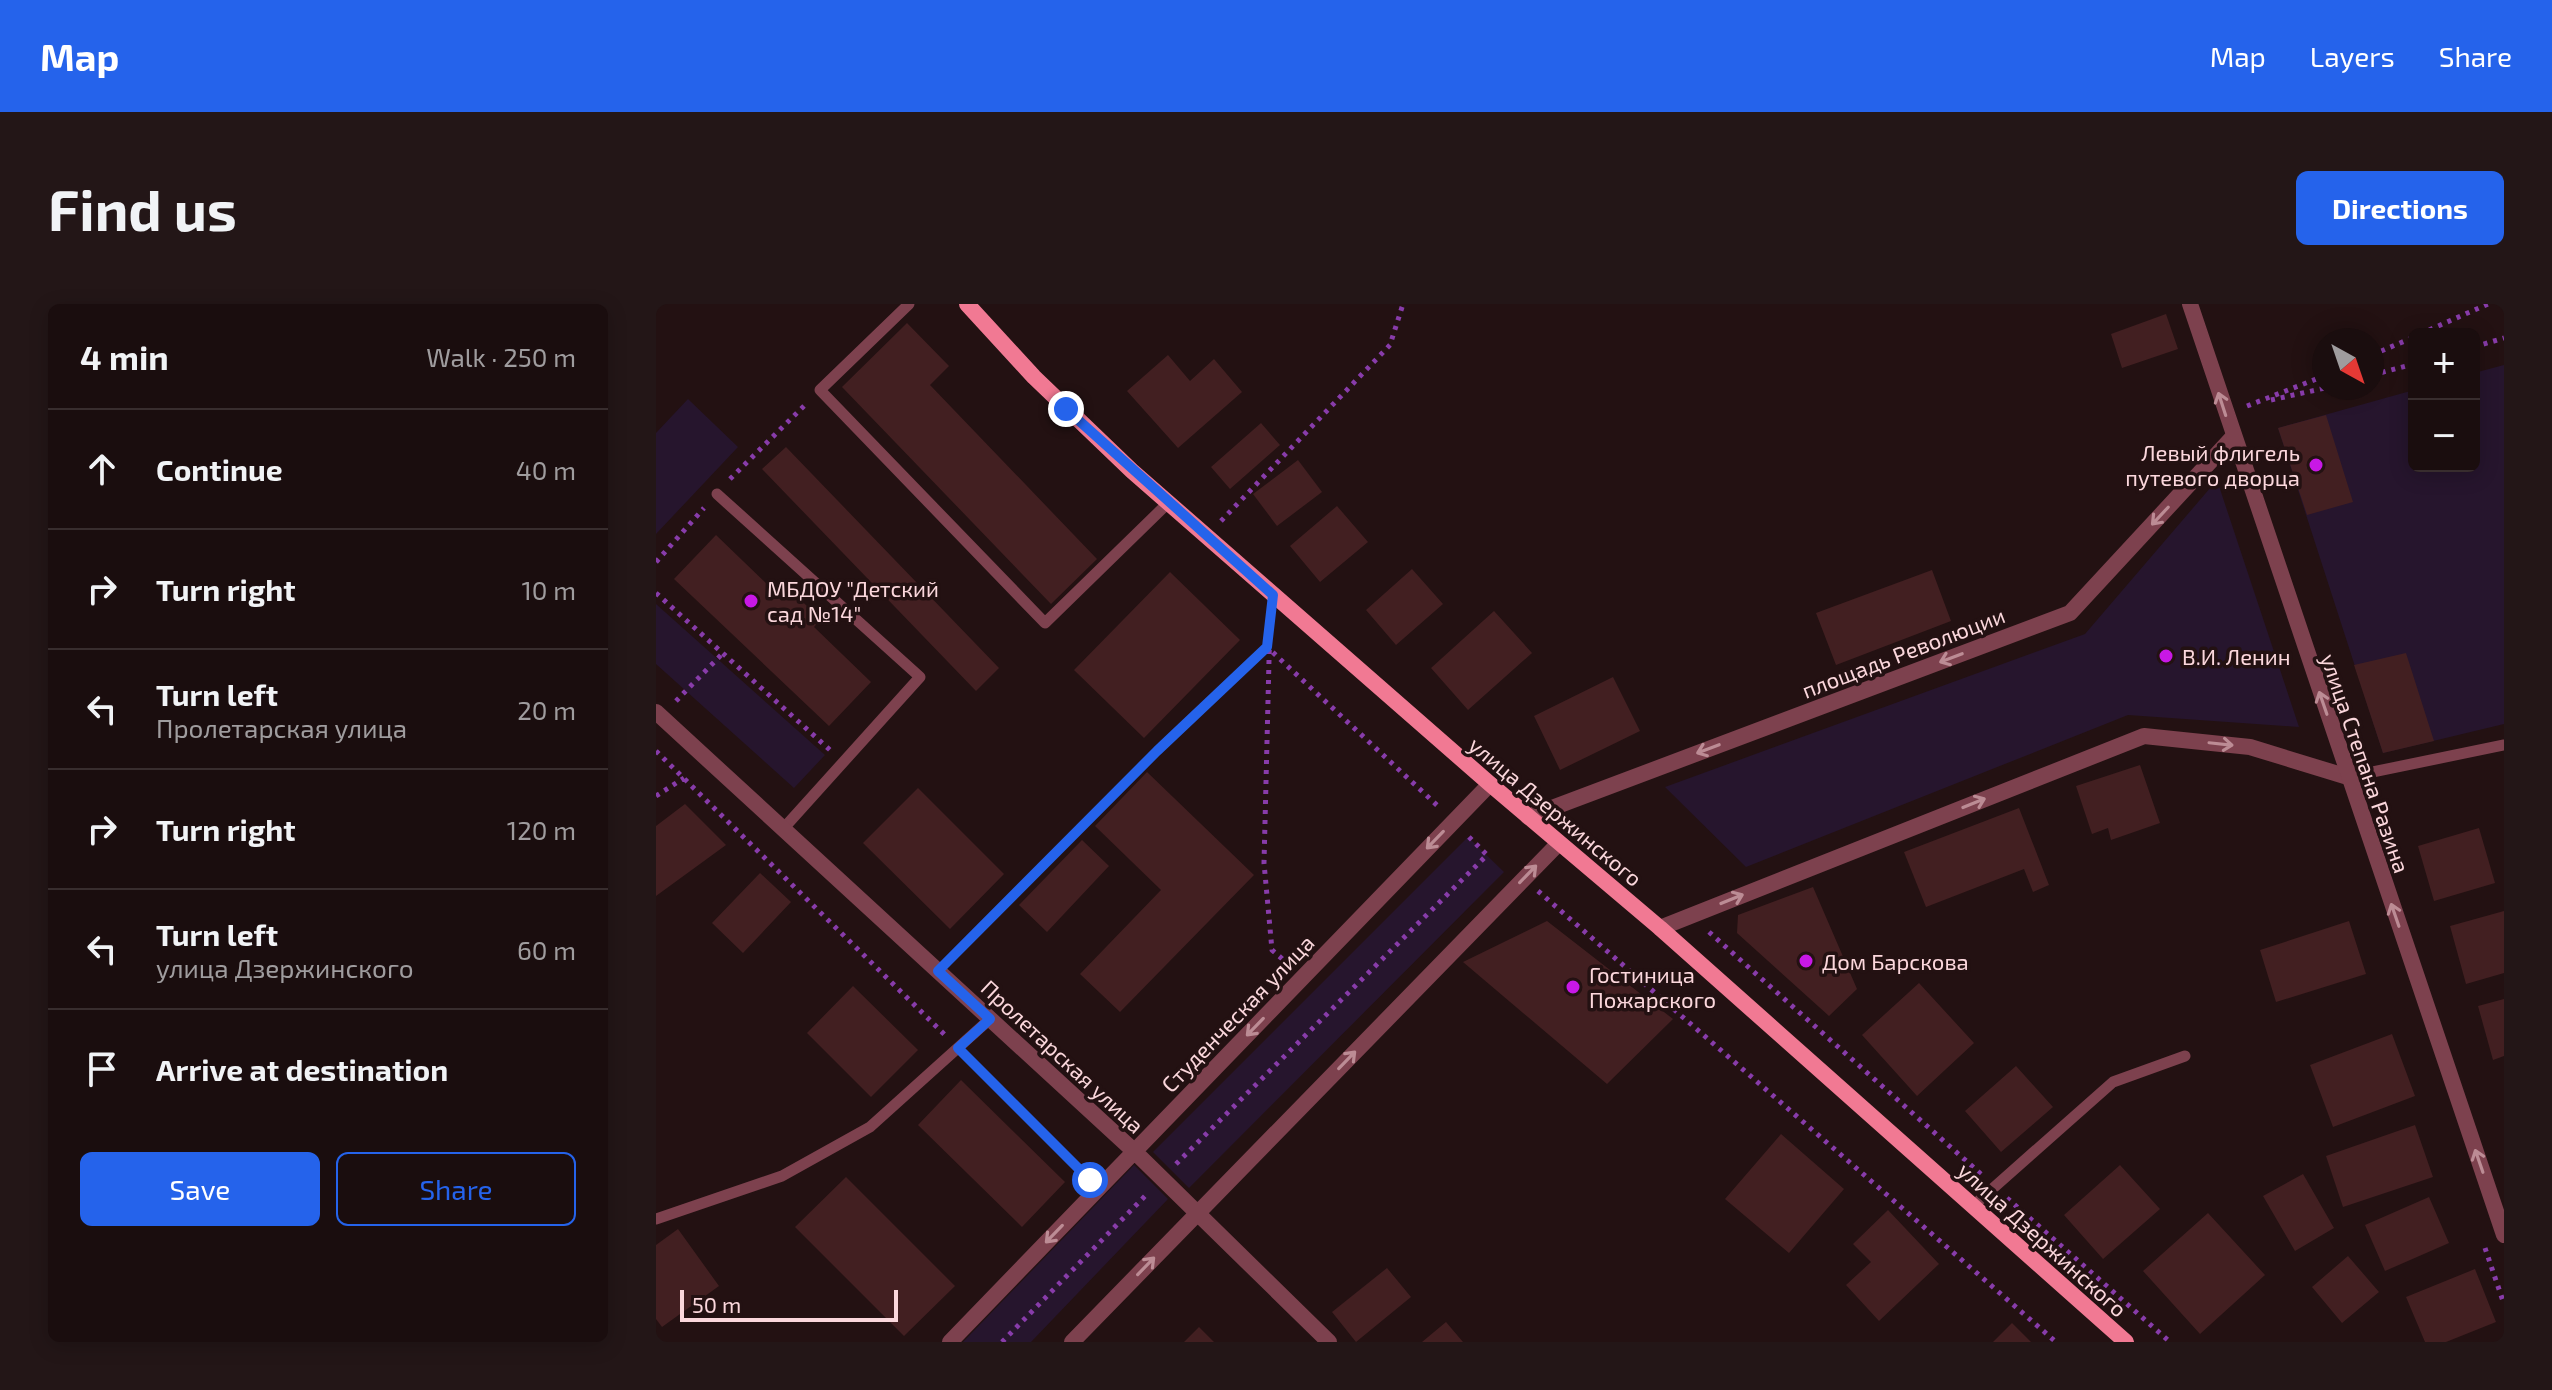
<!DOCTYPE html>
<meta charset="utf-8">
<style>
body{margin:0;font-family:"Exo 2",sans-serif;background:#231617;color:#f1f3f6}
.controls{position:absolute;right:24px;top:24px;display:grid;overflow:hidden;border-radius:12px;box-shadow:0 4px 20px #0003}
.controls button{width:72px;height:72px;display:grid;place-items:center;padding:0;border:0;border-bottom:2px solid #382d2e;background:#1a0d0e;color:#f1f3f6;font:40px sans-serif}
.compass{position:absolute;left:1656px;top:24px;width:72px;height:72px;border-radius:50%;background:#1a0d0e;box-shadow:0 4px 20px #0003;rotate:140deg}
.scale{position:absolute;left:24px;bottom:20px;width:218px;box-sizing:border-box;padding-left:8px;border:4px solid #fbd7dc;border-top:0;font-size:22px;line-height:28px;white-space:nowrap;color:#fbd7dc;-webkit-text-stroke:6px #231112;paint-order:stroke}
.stop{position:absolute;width:24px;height:24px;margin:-18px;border:6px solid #2563eb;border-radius:50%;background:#fff}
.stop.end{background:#2563eb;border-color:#fff;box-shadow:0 2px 8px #0008}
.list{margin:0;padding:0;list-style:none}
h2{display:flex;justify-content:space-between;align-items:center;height:104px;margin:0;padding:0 32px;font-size:34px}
h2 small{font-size:26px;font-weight:400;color:#9f9c9e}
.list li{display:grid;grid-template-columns:52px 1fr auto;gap:24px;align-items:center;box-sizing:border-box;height:120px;padding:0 32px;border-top:2px solid #382d2e}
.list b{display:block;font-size:30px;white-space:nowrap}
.list p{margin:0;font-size:26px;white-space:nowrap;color:#9f9c9e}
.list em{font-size:26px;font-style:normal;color:#9f9c9e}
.actions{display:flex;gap:16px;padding:24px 32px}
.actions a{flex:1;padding:18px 0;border:2px solid #2563eb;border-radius:12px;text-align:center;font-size:28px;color:#2563eb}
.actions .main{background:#2563eb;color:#fff}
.icon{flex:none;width:44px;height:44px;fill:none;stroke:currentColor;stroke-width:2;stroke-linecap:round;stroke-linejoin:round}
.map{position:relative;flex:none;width:1848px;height:1038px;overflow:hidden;border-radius:12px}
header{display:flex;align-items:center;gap:48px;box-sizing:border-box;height:112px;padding:0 40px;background:#2563eb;color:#fff}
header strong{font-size:38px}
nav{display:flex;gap:44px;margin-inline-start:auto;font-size:28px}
.intro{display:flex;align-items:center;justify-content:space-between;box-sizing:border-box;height:192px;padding:0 48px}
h1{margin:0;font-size:56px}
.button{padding:20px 36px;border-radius:12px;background:#2563eb;color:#fff;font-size:28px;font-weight:700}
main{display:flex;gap:48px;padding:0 48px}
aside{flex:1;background:#1a0d0e;border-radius:12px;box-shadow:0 4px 20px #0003}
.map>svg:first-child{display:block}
.green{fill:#26152d}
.building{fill:#421f21}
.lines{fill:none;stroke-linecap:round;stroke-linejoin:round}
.path{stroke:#883caa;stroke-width:5;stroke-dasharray:4 6;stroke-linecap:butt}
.service{stroke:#7d414e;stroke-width:11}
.minor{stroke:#7d414e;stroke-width:16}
.tertiary{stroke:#7d414e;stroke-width:16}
.secondary{stroke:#f17993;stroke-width:16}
.oneway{stroke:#bc8c95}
.route{stroke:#2563eb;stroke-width:10}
.poi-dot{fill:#c818e6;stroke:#231112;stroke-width:3}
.labels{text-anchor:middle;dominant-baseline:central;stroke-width:7;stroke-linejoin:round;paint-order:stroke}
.poi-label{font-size:22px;fill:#fbd7dc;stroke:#231112;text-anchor:start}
.street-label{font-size:22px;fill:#fbd7dc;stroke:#231112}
</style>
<header>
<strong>Map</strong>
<nav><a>Map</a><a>Layers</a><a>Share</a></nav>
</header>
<div class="intro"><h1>Find us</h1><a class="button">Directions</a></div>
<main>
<aside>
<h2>4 min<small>Walk · 250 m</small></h2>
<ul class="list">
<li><svg class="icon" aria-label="ahead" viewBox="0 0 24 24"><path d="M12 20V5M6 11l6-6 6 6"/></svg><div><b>Continue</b></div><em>40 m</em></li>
<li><svg class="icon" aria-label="right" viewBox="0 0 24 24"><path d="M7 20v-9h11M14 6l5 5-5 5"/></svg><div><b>Turn right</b></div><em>10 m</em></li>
<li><svg class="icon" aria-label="left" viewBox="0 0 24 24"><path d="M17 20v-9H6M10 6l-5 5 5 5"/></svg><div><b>Turn left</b><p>Пролетарская улица</p></div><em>20 m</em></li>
<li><svg class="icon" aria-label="right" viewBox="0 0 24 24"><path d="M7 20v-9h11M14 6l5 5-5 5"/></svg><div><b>Turn right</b></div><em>120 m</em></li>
<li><svg class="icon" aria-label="left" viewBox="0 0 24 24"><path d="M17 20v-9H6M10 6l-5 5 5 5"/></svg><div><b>Turn left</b><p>улица Дзержинского</p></div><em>60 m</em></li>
<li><svg class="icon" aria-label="arrive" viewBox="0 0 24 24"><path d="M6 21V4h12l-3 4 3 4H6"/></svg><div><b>Arrive at destination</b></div></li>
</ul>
<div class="actions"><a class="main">Save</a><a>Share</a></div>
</aside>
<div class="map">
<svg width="1848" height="1038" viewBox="0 0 1848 1038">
<rect width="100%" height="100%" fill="#231112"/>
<path class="green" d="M1848 61V420L1727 449 1622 124 1758 86V162H1818V69Z
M32 95 82 143 0 230V129Z
M1561 176 1643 423 1472 411 1090 563 1009 483 1429 330Z
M0 300 169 451 138 484 0 360Z
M812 533 848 568 533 884 497 848Z
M478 861 512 895 375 1038H307Z"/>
<path class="building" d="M1510 10 1522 45 1466 64 1455 30Z
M251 19 293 62 274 81 441 255 395 300 186 83Z
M512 51 534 77 558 55 586 88 522 144 471 87Z
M1670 111 1697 198 1651 211 1622 124Z
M605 119 624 141 574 185 555 163Z
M130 143 343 364 320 387 106 165Z
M642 156 666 188 621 222 597 190Z
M681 202 712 238 664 278 634 242Z
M60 231 116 285 124 277 165 315 158 323 215 378 173 422 18 275Z
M756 265 787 300 740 341 710 306Z
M1276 266 1295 317 1180 361 1160 309Z
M514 268 584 336 488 434 418 366Z
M838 307 876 349 812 406 775 364Z
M1750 349 1778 437 1727 449 1698 361Z
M957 373 984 427 904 466 878 412Z
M1484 461 1504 519 1455 536 1452 524 1436 530 1420 482Z
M491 468 598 571 464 708 424 670 505 586 439 522Z
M262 484 348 570 294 625 207 539Z
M29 500 70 541 0 592V522Z
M1363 504 1393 581 1377 588 1368 565 1270 603 1248 548Z
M1823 524 1839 579 1778 597 1762 542Z
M426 536 453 562 391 628 363 601Z
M104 569 135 598 87 649 56 619Z
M1157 583 1201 685 1173 712 1081 629 1082 611Z
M1848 607V669L1810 680 1794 622Z
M891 617 1017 715 951 780 807 658Z
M1693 617 1710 670 1620 698 1604 646Z
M1263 679 1318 739 1261 792 1206 731Z
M197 682 262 746 215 793 151 729Z
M1848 695V752L1837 756 1822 702Z
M1736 730 1759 792 1677 823 1654 761Z
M1360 762 1397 803 1345 848 1309 807Z
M305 776 409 878 366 923 262 821Z
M1759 821 1777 873 1687 903 1670 852Z
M1125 830 1188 885 1133 949 1069 895Z
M1464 861 1504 905 1447 955 1408 911Z
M1647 870 1678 924 1639 947 1607 892Z
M190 873 299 982 248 1032 139 923Z
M1773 893 1793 939 1729 967 1709 921Z
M1232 906 1283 960 1223 1017 1190 981 1215 958 1197 940Z
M1552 909 1609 971 1544 1030 1487 967Z
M22 925 63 982 6 1023 0 1015V941Z
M1692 952 1723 988 1686 1019 1656 983Z
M731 964 755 993 700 1038 676 1008Z
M1819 965 1840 1018 1790 1038H1769L1750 993Z
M790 1018 807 1038H766Z
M1356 1019 1375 1038H1337Z
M543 1023 558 1038H528Z"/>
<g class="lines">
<path class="path" d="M1764 30 1832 0
M1818 43 1848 34
M1716 51 1758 33
M1716 71 1758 60
M1615 96 1669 84
M1591 102 1668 72
M74 175 152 98
M565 217 734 41 747 0
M0 258 48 204
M0 289 174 446
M614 316 608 559 616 646 631 659
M20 397 67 349
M0 447 289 731
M0 492 28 474
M882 587 1400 1038
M1053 628 1326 871
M296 653 501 447 611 343 784 504
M316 758 427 870
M520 860 831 551 811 531
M1351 894 1514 1038
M1829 944 1848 1000
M346 1038 491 890"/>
<path class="service" d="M253 0 164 86 389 319 512 199
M61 190 264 373 127 525
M1692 473 1848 441
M1317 902 1457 778 1529 752
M0 915 126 872 214 823 334 715"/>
<path class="minor" d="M0 408 479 848 673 1038
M872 513 1414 309 1576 134
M1004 624 1488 432 1594 443 1692 473
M294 1038 834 480
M416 1038 903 539"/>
<path class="tertiary" d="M1534 0 1848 931"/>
<path class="secondary" d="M311 0 378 73 476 167 834 480 1004 624 1470 1038"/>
</g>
<defs><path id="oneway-shaft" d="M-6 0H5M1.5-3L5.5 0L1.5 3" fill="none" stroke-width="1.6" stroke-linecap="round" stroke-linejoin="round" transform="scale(2)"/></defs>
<g class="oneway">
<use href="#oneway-shaft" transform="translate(1566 100) rotate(-108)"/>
<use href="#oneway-shaft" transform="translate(1504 212) rotate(133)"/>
<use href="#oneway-shaft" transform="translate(1295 354) rotate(159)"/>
<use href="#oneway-shaft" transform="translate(1667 399) rotate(-109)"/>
<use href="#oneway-shaft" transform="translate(1565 440) rotate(6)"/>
<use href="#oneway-shaft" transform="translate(1052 445) rotate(159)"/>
<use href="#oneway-shaft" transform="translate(1318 499) rotate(-22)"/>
<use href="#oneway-shaft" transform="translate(779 536) rotate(134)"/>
<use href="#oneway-shaft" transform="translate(872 570) rotate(-46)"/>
<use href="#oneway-shaft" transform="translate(1076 595) rotate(-22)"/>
<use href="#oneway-shaft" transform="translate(1739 611) rotate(-109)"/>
<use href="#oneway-shaft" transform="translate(599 723) rotate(134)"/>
<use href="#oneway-shaft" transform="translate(691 756) rotate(-46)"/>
<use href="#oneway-shaft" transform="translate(1823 857) rotate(-109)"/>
<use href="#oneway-shaft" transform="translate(398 930) rotate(134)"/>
<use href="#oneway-shaft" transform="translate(490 962) rotate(-46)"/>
</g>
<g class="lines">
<path class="route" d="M410 105 617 291 611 343 501 447 282 667 334 715 302 744 434 876"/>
</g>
<g class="poi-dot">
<circle cx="1660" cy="161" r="8"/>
<circle cx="95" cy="297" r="8"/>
<circle cx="1510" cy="352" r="8"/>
<circle cx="1150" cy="657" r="8"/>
<circle cx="917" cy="683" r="8"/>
</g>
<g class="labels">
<g class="poi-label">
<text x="1644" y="148" text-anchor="end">Левый флигель<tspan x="1644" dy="25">путевого дворца</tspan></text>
<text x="111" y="284">МБДОУ "Детский<tspan x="111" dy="25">сад №14"</tspan></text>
<text x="1526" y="352">В.И. Ленин</text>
<text x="1166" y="657">Дом Барскова</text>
<text x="933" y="670">Гостиница<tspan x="933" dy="25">Пожарского</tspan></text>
</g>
<g class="street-label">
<text transform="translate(1247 348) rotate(-21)">площадь Революции</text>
<text transform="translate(1710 459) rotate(71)">улица Степана Разина</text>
<text transform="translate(900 507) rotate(40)">улица Дзержинского</text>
<text transform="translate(581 709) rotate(-46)">Студенческая улица</text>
<text transform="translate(407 752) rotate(43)">Пролетарская улица</text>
<text transform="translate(1387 935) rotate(42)">улица Дзержинского</text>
</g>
</g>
</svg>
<div class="controls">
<button>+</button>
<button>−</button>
</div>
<svg class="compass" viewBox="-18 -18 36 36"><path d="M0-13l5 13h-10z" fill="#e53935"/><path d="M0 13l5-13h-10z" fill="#9f9c9e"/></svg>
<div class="scale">50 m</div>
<div class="stop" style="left:434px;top:876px"></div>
<div class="stop end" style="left:410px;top:105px"></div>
</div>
</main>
